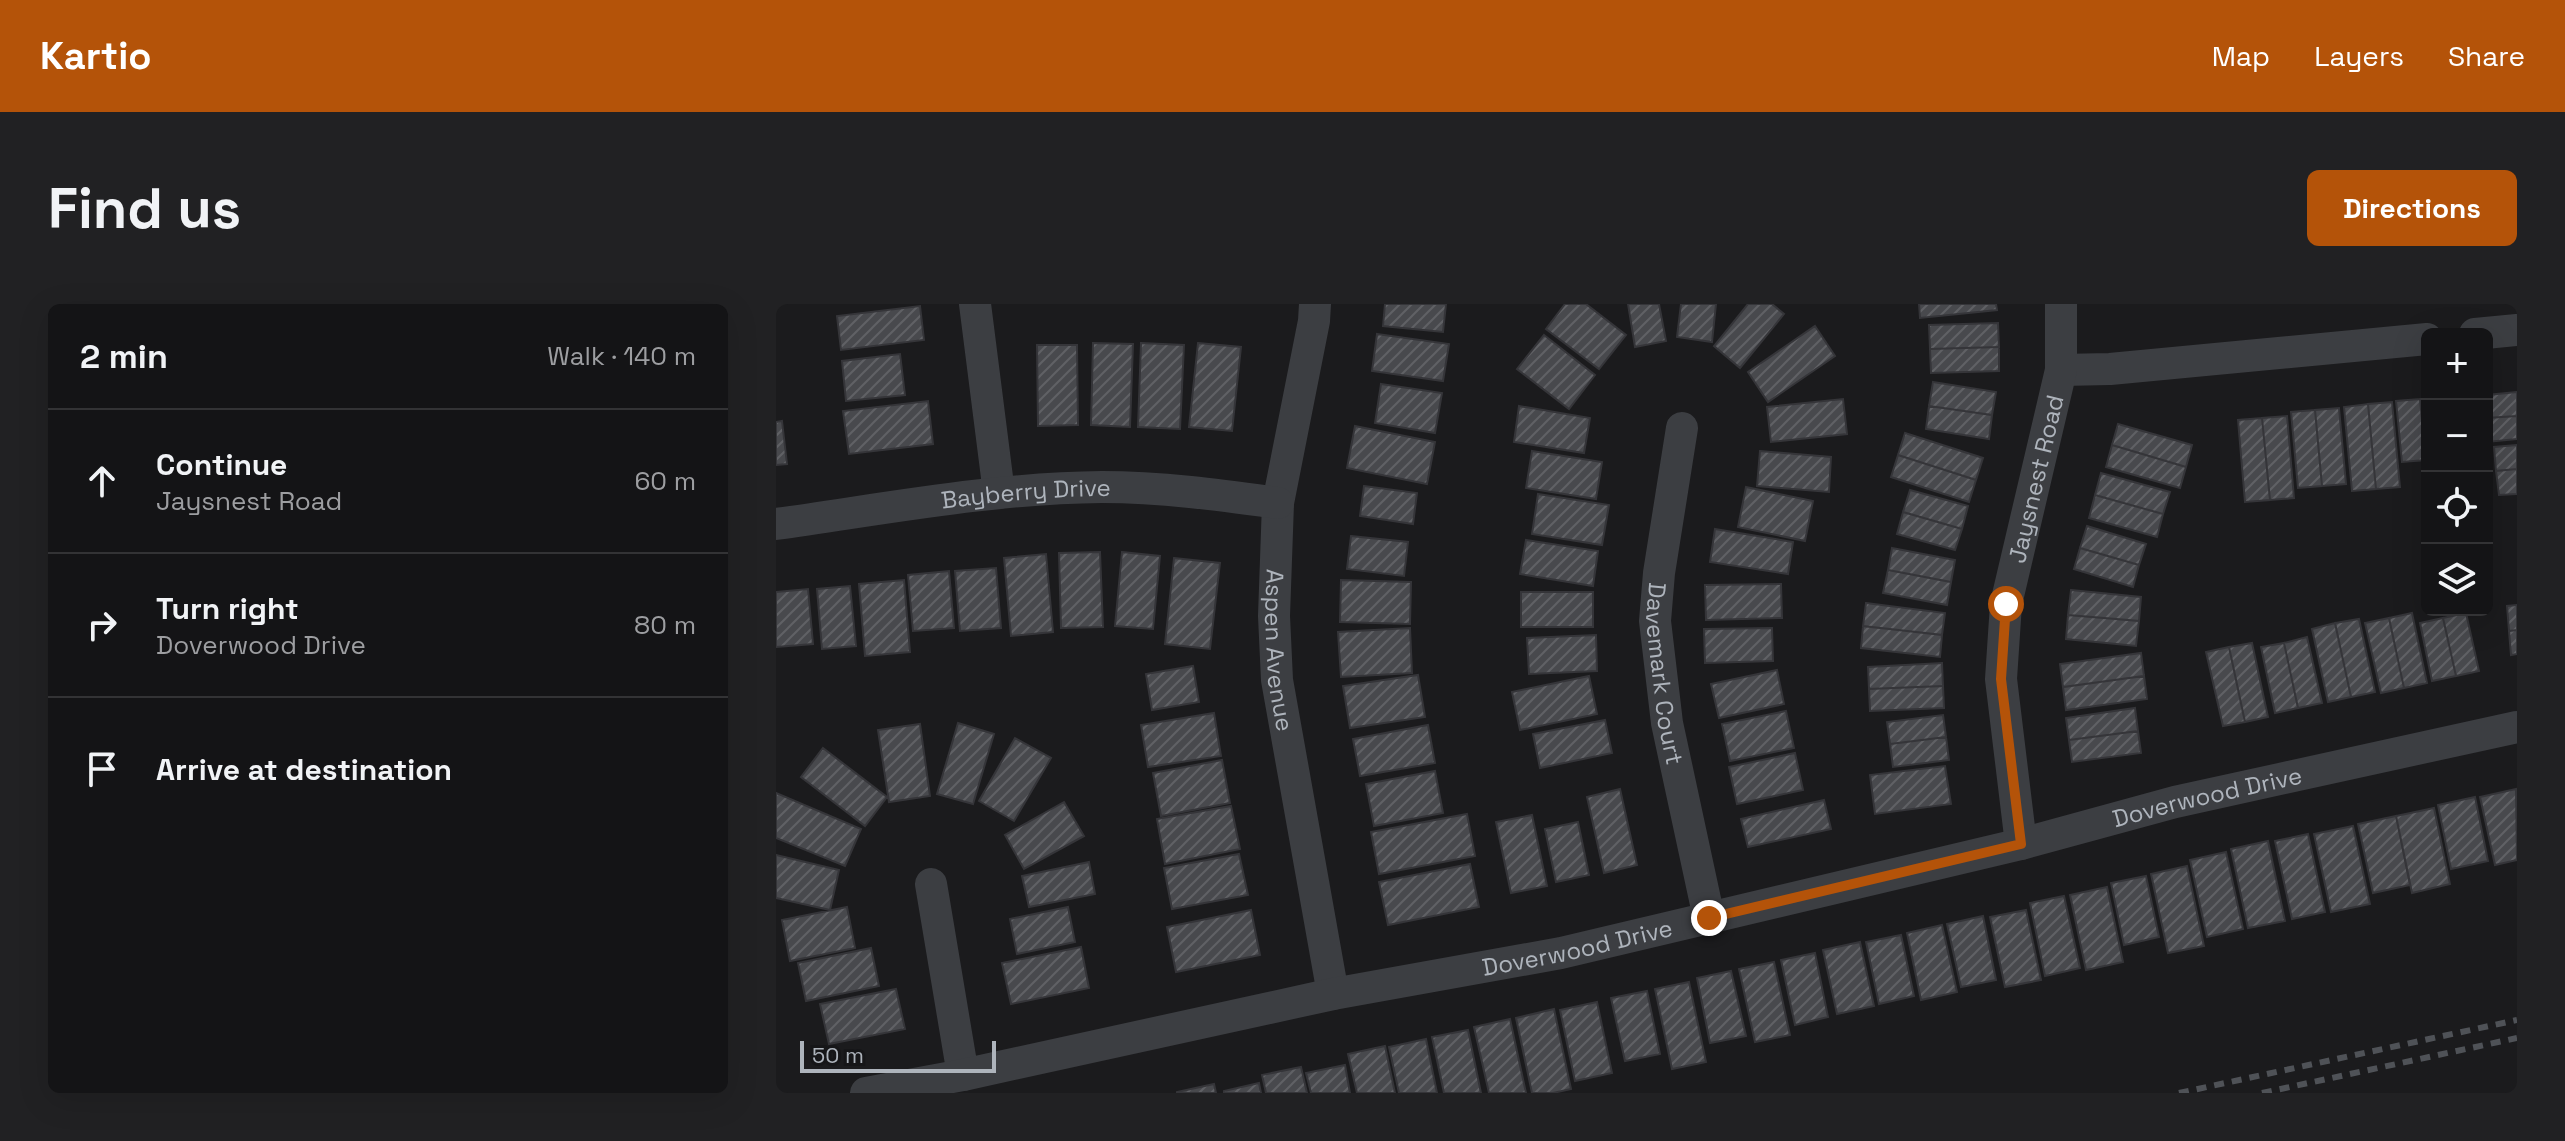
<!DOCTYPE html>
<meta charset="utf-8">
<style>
body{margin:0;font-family:"Space Grotesk",sans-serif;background:#212123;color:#f1f3f6}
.controls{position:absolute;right:24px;top:24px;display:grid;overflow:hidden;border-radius:12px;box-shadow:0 8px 32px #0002}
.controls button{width:72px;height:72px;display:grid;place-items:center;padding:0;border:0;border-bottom:2px solid #333335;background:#141416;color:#f1f3f6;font:40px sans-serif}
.scale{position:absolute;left:24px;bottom:20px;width:196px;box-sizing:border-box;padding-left:8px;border:4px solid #aeb4bc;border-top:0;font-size:22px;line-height:28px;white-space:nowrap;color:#aeb4bc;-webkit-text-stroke:6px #161618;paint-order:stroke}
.stop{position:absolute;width:24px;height:24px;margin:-18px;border:6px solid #b45309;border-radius:50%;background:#fff}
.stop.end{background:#b45309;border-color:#fff;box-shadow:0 2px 8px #0008}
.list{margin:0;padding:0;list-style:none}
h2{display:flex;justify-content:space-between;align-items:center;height:104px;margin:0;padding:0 32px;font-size:34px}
h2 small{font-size:26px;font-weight:400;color:#9d9ea1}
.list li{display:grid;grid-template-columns:52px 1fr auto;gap:24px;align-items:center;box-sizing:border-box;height:144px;padding:0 32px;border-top:2px solid #333335}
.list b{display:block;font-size:30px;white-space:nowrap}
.list p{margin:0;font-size:26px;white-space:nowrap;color:#9d9ea1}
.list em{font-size:26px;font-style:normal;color:#9d9ea1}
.icon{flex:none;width:44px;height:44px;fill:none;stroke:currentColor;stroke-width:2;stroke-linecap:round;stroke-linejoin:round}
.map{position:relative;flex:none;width:1741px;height:789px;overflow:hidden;border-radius:12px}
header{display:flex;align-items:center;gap:48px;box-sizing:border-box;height:112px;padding:0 40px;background:#b45309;color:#fff}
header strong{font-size:38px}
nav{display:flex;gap:44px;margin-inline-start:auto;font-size:28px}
.intro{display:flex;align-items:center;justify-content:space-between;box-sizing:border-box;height:192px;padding:0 48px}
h1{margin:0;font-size:56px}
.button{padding:20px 36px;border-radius:12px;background:#b45309;color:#fff;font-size:28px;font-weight:700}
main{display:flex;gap:48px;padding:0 48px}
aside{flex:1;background:#141416;border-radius:12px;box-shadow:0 8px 32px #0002}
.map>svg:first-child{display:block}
.building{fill:url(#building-hatch);stroke:#353539;stroke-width:2}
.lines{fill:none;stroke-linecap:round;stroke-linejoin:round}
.minor{stroke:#3c3e42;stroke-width:32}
.rail{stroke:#4f5257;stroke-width:6;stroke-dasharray:10 8;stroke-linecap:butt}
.route{stroke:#b45309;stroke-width:10}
.labels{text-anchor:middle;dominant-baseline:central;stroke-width:7;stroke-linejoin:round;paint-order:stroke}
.street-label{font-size:24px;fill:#aeb4bc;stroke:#161618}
</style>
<header>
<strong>Kartio</strong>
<nav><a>Map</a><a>Layers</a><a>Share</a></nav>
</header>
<div class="intro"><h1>Find us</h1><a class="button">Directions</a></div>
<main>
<aside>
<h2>2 min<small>Walk · 140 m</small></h2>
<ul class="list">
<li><svg class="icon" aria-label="ahead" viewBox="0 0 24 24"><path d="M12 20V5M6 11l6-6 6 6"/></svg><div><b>Continue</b><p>Jaysnest Road</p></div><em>60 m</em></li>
<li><svg class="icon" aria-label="right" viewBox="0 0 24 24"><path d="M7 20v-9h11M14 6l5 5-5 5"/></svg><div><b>Turn right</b><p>Doverwood Drive</p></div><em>80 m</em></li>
<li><svg class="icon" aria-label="arrive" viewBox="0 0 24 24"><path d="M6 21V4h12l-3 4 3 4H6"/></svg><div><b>Arrive at destination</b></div></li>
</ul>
</aside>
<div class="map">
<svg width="1741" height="789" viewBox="0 0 1741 789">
<defs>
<pattern id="building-hatch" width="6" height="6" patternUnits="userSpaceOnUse" patternTransform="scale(2)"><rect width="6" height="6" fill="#48494d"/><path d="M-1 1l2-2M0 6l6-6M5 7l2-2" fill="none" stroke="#606165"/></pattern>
</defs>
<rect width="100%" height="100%" fill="#1b1b1d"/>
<path class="building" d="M609 0H670L667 28 607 22Z
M789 0H810L850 31 823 65 770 25Z
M852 0H883L890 37 859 43Z
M905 0H940L936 38 901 33Z
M972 0H996L1008 10 964 64 938 42Z
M1143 0H1220L1221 6 1144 14Z
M144 2 148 36 65 46 61 12Z
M1222 19 1223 43 1154 45 1153 21Z
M1039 22 1059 52 992 98 972 68Z
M601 30 673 40 667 77 596 67Z
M768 31 819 71 793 105 741 65Z
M317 39 357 40 354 123 315 121Z
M365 39 408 41 404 125 362 123Z
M422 39 465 43 456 127 413 123Z
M261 41H301L302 121 262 122Z
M1223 43V67L1155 69 1154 45Z
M124 50 129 91 70 97 66 57Z
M1157 78 1220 88 1216 111 1153 102Z
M605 80 666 89 659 129 599 119Z
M1741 88V112L1711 114V91Z
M1651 94V156H1650L1644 95Z
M1067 95 1071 130 995 138 991 103Z
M1644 95 1650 156 1626 158 1620 97Z
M152 97 157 140 73 150 67 107Z
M1616 98 1624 183 1600 185 1592 100Z
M1592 100 1600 185 1576 187 1568 103Z
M743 102 814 114 808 149 738 138Z
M1153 102 1216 111 1213 135 1150 125Z
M1563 104 1570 180 1546 182 1539 106Z
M1539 106 1546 182 1522 184 1515 108Z
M1511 112 1518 194 1494 196 1486 114Z
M1741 112V135L1711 138V114Z
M1486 114 1494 196 1469 198 1462 116Z
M6 117 11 160 0 161V118Z
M1342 120 1416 141 1410 163 1336 141Z
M579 122 659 138 651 180 571 164Z
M1129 129 1207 154 1200 176 1122 151Z
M1336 141 1410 163 1404 184 1330 163Z
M1741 141V165L1720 167 1718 143Z
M756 147 826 158 820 195 750 184Z
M984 147 1055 153 1053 188 981 182Z
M1122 151 1200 176 1193 198 1115 173Z
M1741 165V190L1723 191 1720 167Z
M1325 169 1394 188 1387 210 1319 191Z
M588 182 641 189 637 220 584 212Z
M970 183 1037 197 1029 237 962 223Z
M1134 186 1192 202 1186 225 1127 208Z
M762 190 833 201 826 241 756 230Z
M1319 191 1387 210 1381 233 1313 214Z
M1127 208 1186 225 1179 246 1121 230Z
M1311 222 1370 240 1363 261 1304 244Z
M939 225 1017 238 1012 270 934 258Z
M575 232 632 238 628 272 571 265Z
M750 236 822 247 817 282 744 270Z
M1116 244 1179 256 1175 278 1112 266Z
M1304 244 1363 261 1357 283 1298 265Z
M324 248 327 323 285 324 283 249Z
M346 248 384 252 377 325 339 322Z
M270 250 277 328 235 332 228 254Z
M398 254 444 259 434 345 389 340Z
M220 264 225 324 184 327 179 267Z
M1112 266 1175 278 1171 301 1107 289Z
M173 267 178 324 137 327 132 271Z
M128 276 134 348 89 352 83 280Z
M565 276 635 278 634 320 564 318Z
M1005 280 1006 314 930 316 929 281Z
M74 282 80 342 46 345 41 285Z
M32 285 37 340 0 343V288Z
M1295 286 1365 293 1363 317 1292 311Z
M745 288H817V323H745Z
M1090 299 1169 309 1166 331 1087 322Z
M1741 301V326L1733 327 1731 302Z
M1636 309 1651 379 1628 384 1613 314Z
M1690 309 1703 367 1680 372 1667 314Z
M1292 311 1363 317 1360 342 1290 335Z
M1613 314 1628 384 1605 389 1589 319Z
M1667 314 1680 372 1656 377 1644 319Z
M1583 315 1599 388 1575 393 1559 319Z
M1559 319 1575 393 1552 398 1536 325Z
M1087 322 1166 331 1164 353 1085 344Z
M634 324 636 369 565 373 562 328Z
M996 324 997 357 929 359 928 325Z
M1741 326V350L1735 351 1733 327Z
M820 331 821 367 753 370 751 334Z
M1531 333 1546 399 1522 404 1508 339Z
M1476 339 1492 413 1469 418 1453 343Z
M1508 339 1522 404 1499 409 1485 343Z
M1453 343 1469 418 1447 422 1430 348Z
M1365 349 1368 372 1287 383 1284 360Z
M1166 359 1167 382 1093 385 1092 363Z
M417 362 423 398 376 406 370 370Z
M1001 366 1008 400 943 414 935 380Z
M642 371 649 413 574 424 567 382Z
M813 372 821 410 744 426 736 388Z
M1368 372 1371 395 1290 406 1287 383Z
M1167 382 1168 404 1094 407 1093 385Z
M1359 404 1362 427 1293 436 1290 414Z
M1010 407 1018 444 954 457 946 420Z
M438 409 445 452 372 463 365 421Z
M1167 411 1170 433 1114 440 1111 418Z
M829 416 836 449 764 464 757 430Z
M182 419 218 430 197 500 161 490Z
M144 420 154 492 113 498 102 426Z
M652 421 659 459 584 472 577 435Z
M1362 427 1365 449 1296 458 1293 436Z
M1170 433 1173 456 1117 463 1114 440Z
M239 434 275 454 238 517 203 497Z
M47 444 111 493 89 522 25 473Z
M1019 449 1027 486 961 500 953 463Z
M446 456 454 499 385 512 377 469Z
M1169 462 1175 500 1099 510 1094 471Z
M659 467 667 509 598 522 590 480Z
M844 485 861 561 828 569 811 493Z
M1740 485 1741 556 1719 561 1704 493Z
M0 489 85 525 69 562 0 534Z
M1699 493 1712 557 1675 565 1662 501Z
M1048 496 1055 525 972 543 965 515Z
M288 498 308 532 248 565 229 531Z
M455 502 464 545 389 560 381 515Z
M1658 504 1674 580 1636 589 1620 512Z
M691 510 699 552 603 570 595 528Z
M756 511 771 582 735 589 720 518Z
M1620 512 1634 581 1597 589 1582 520Z
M802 518 813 571 780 578 769 525Z
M1577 522 1594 600 1555 608 1538 530Z
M1532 530 1549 608 1516 615 1499 537Z
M1492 537 1509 617 1472 624 1455 545Z
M1450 548 1467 625 1431 633 1414 556Z
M463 550 472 591 396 605 388 564Z
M0 551 63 566 54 606 0 594Z
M313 558 319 590 253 603 246 572Z
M694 560 703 603 612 621 603 578Z
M1411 562 1428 642 1392 649 1375 570Z
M1370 572 1383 633 1348 641 1335 579Z
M1331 583 1347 658 1310 666 1294 591Z
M1288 592 1304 664 1269 672 1254 599Z
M71 603 79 644 14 657 6 616Z
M292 603 299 638 241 650 234 615Z
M475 606 484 651 400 668 391 623Z
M1250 606 1265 676 1229 683 1214 613Z
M1207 612 1220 676 1185 683 1171 620Z
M1166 621 1181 688 1145 696 1131 629Z
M1125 631 1138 692 1103 700 1090 638Z
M1084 638 1098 702 1061 710 1047 646Z
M305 643 313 684 235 700 226 659Z
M95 644 103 682 30 697 22 659Z
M1039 649 1052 713 1019 721 1005 656Z
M998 658 1014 731 979 738 963 665Z
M955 667 970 732 934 739 921 674Z
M913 678 930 758 896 765 879 685Z
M120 685 129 725 53 740 44 700Z
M871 687 884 750 849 757 835 694Z
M821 698 836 769 799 777 784 706Z
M778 705 795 785 777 789H756L740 714Z
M734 715 750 789H713L698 723Z
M692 726 705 789H668L656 733Z
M650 735 661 789H623L613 743Z
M609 742 619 789H581L572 750Z
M569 761 574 789H535L530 769Z
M525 763 531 789H490L486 771Z
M483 779 485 789H448V787Z
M438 780 440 789H401V788Z"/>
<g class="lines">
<g class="minor">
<path d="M199 0 223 189"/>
<path id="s1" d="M539 0 538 17 502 199 498 312 501 376 557 690"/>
<path d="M1699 30 1741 26"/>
<path d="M1285 66 1334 65 1651 35"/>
<path id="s2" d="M906 124 883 269 879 317 891 419 933 614"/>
<path id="s3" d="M0 220C108 205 217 184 326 183 385 183 444 191 502 199"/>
<path id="s4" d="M1245 540 1225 375 1230 300 1285 66V0"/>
<path d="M155 580 187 771"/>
<path id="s5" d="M90 789 187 771 557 690 785 649 1245 540 1399 498 1741 423"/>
</g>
<path class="rail" d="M1403 789 1741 716
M1486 789 1741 734"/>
</g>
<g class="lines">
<path class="route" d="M933 614 1245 540 1225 375 1230 300"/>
</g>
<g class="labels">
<g class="street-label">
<text stroke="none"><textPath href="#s4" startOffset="370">Jaysnest Road</textPath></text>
<text stroke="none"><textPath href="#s3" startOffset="252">Bayberry Drive</textPath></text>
<text stroke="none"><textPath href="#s1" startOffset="350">Aspen Avenue</textPath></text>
<text stroke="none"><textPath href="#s2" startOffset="248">Davemark Court</textPath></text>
<text stroke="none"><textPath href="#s5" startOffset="1374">Doverwood Drive</textPath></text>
<text stroke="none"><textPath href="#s5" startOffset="726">Doverwood Drive</textPath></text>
</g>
</g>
</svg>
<div class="controls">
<button>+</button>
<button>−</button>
<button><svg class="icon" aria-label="locate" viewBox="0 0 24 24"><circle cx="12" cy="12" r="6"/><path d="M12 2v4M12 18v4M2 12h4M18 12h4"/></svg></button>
<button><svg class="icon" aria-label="layers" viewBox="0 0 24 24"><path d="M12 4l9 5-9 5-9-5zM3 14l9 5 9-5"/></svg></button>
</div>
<div class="scale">50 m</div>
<div class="stop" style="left:1230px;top:300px"></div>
<div class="stop end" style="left:933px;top:614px"></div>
</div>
</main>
